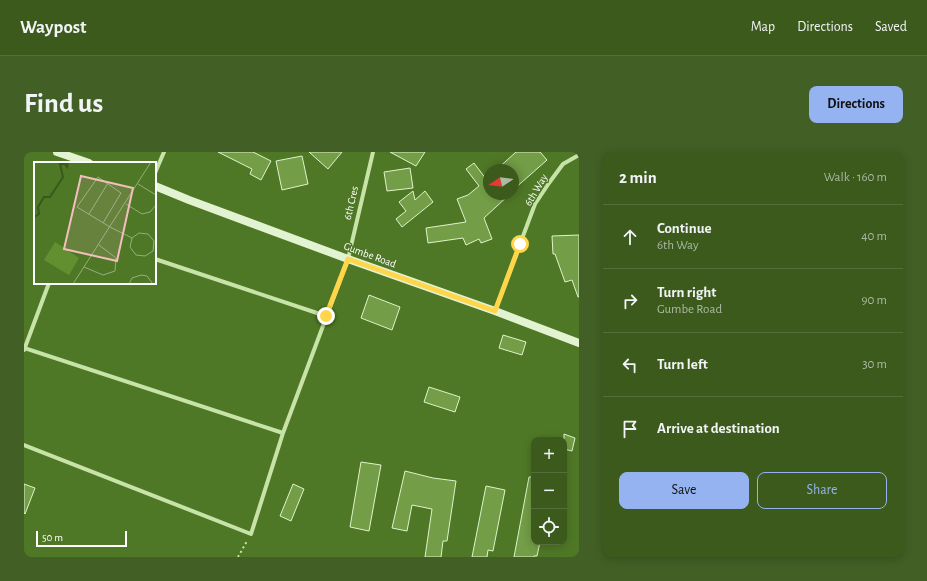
<!DOCTYPE html>
<meta charset="utf-8">
<style>
body{margin:0;font-family:"Alegreya Sans",sans-serif;background:#426025;color:#f1f3f6}
.controls{position:absolute;right:12px;bottom:12px;display:grid;overflow:hidden;border-radius:8px;box-shadow:0 2px 10px #0003}
.controls button{width:36px;height:36px;display:grid;place-items:center;padding:0;border:0;border-bottom:1px solid #546f3b;background:#3b5a1c;color:#f1f3f6;font:20px sans-serif}
.compass{position:absolute;left:459px;top:12px;width:36px;height:36px;border-radius:50%;background:#3b5a1c;box-shadow:0 2px 10px #0003;rotate:257deg}
.scale{position:absolute;left:12px;bottom:10px;width:91px;box-sizing:border-box;padding-left:4px;border:2px solid #fff;border-top:0;font-size:11px;line-height:14px;white-space:nowrap;color:#fff;-webkit-text-stroke:3px #4f7826;paint-order:stroke}
.stop{position:absolute;width:12px;height:12px;margin:-9px;border:3px solid #ffd54a;border-radius:50%;background:#fff}
.stop.end{background:#ffd54a;border-color:#fff;box-shadow:0 1px 4px #0008}
.list{margin:0;padding:0;list-style:none}
h2{display:flex;justify-content:space-between;align-items:center;height:52px;margin:0;padding:0 16px;font-size:17px}
h2 small{font-size:13px;font-weight:400;color:#acb9a3}
.list li{display:grid;grid-template-columns:26px 1fr auto;gap:12px;align-items:center;box-sizing:border-box;height:64px;padding:0 16px;border-top:1px solid #546f3b}
.list b{display:block;font-size:15px;white-space:nowrap}
.list p{margin:0;font-size:13px;white-space:nowrap;color:#acb9a3}
.list em{font-size:13px;font-style:normal;color:#acb9a3}
.actions{display:flex;gap:8px;padding:12px 16px}
.actions a{flex:1;padding:9px 0;border:1px solid #95b2f1;border-radius:8px;text-align:center;font-size:14px;color:#95b2f1}
.actions .main{background:#95b2f1;color:#111}
.icon{flex:none;width:22px;height:22px;fill:none;stroke:currentColor;stroke-width:2;stroke-linecap:round;stroke-linejoin:round}
.map{position:relative;flex:none;width:555px;height:405px;overflow:hidden;border-radius:8px}
header{display:flex;align-items:center;gap:24px;box-sizing:border-box;height:56px;padding:0 20px;background:#3b5a1c;border-bottom:1px solid #546f3b}
header strong{font-size:19px}
nav{display:flex;gap:22px;margin-inline-start:auto;font-size:14px}
.intro{display:flex;align-items:center;justify-content:space-between;box-sizing:border-box;height:96px;padding:0 24px}
h1{margin:0;font-size:28px}
.button{padding:10px 18px;border-radius:8px;background:#95b2f1;color:#111;font-size:14px;font-weight:700}
main{display:flex;gap:24px;padding:0 24px}
aside{flex:1;background:#3b5a1c;border-radius:8px;box-shadow:0 2px 10px #0003}
.map>svg:first-child{display:block}
.building{fill:#739d46;stroke:#dff3ca}
.lines{fill:none;stroke-linecap:round;stroke-linejoin:round}
.path{stroke:#c7e3a8;stroke-width:2;stroke-dasharray:2 3;stroke-linecap:butt}
.street{stroke:#c7e3a8;stroke-width:4}
.secondary{stroke:#e2f3d1;stroke-width:8}
.route{stroke:#ffd54a;stroke-width:5}
.labels{text-anchor:middle;dominant-baseline:central;stroke-width:3;stroke-linejoin:round;paint-order:stroke}
.street-label{font-size:11px;fill:#fff;stroke:#4f7826}
.inset-river{fill:none;stroke:#39591a;stroke-width:2}
.inset-road{fill:none;stroke:#95ae7d;stroke-width:1}
.view{fill:#f3bebe;fill-opacity:0.15;stroke:#f3bebe;stroke-width:2}
.inset-edge{fill:none;stroke:#fff;stroke-width:2}
</style>
<header>
<strong>Waypost</strong>
<nav><a>Map</a><a>Directions</a><a>Saved</a></nav>
</header>
<div class="intro"><h1>Find us</h1><a class="button">Directions</a></div>
<main>
<div class="map">
<svg width="555" height="405" viewBox="0 0 555 405">
<rect width="100%" height="100%" fill="#4f7826"/>
<path class="building" d="M194 0H229L247 9 237 28 226 22 228 17Z
M285 0H318L304 17Z
M366 0H401L392 14Z
M492 0H516L523 8 489 38V18H472Z
M278 4 284 32 258 38 252 9Z
M450 11 462 27 465 24V42H486L460 66 468 87 457 91 455 87 442 93 439 86 404 91 402 76 442 70 433 47 444 43 455 34 442 17Z
M386 16 389 36 363 39 360 20Z
M389 39 391 48 401 39 409 50 378 75 372 67 382 59 375 50Z
M555 83V145H554L548 128 541 130 531 102H529L528 84Z
M345 143 376 155 368 178 337 166Z
M479 183 502 190 498 203 475 196Z
M405 235 436 245 431 260 400 250Z
M540 282 551 286 548 299 540 297Z
M337 310 357 313 345 379 326 375Z
M381 319 409 326 432 329 423 389H419L417 405H401L408 357 388 353 383 379 368 376Z
M505 325H510V390H516L513 404H510V405H490Z
M0 332 11 336 1 362 0 361Z
M269 332 280 337 267 369 256 364Z
M462 334 481 338 469 399 464 398 463 405H448Z"/>
<g class="lines">
<path class="path" d="M214 405 223 389"/>
<path class="street" d="M131 21 140 0
M131 107 302 164
M471 159 511 52 525 31 539 12 555 3
M0 196 259 281
M0 198 25 131
M0 293 227 382 259 281 324 107 349 0"/>
<path class="secondary" d="M33 0 65 11
M131 34 165 48 324 107 471 159 555 191"/>
</g>
<g class="lines">
<path class="route" d="M302 164 324 107 471 159 496 92"/>
</g>
<g class="labels">
<g class="street-label">
<text transform="translate(512 38) rotate(-59)">6th Way</text>
<text transform="translate(327 51) rotate(-77)">6th Cres</text>
<text transform="translate(346 103) rotate(20)">Gumbe Road</text>
</g>
</g>
<g transform="translate(10 10)">
<rect width="122" height="122" fill="#4f7826"/>
<path d="M21 80 45 96 35 113 10 98Z" fill="#629030"/>
<path class="inset-river" d="M0 55 5 52 4 45 10 35H16L29 15 26 2H31L33 5 34 0"/>
<path class="inset-road" d="M104 22 122 33M92 42 108 52 116 50 122 43M55 52 74 21M69 61 87 31 64 15 43 45 76 65 98 76 96 85 102 93 111 94 119 89 120 79 114 72 105 71 98 76M50 105 69 113 81 109 82 96 65 83M39 122 117 0M95 122 98 116 107 113 113 114 119 122"/>
<path class="view" d="M47 14 99 26 83 99 30 87Z"/>
<rect width="122" height="122" class="inset-edge"/>
</g>
</svg>
<div class="controls">
<button>+</button>
<button>−</button>
<button><svg class="icon" aria-label="locate" viewBox="0 0 24 24"><circle cx="12" cy="12" r="6"/><path d="M12 2v4M12 18v4M2 12h4M18 12h4"/></svg></button>
</div>
<svg class="compass" viewBox="-18 -18 36 36"><path d="M0-13l5 13h-10z" fill="#e53935"/><path d="M0 13l5-13h-10z" fill="#acb9a3"/></svg>
<div class="scale">50 m</div>
<div class="stop" style="left:496px;top:92px"></div>
<div class="stop end" style="left:302px;top:164px"></div>
</div>
<aside>
<h2>2 min<small>Walk · 160 m</small></h2>
<ul class="list">
<li><svg class="icon" aria-label="ahead" viewBox="0 0 24 24"><path d="M12 20V5M6 11l6-6 6 6"/></svg><div><b>Continue</b><p>6th Way</p></div><em>40 m</em></li>
<li><svg class="icon" aria-label="right" viewBox="0 0 24 24"><path d="M7 20v-9h11M14 6l5 5-5 5"/></svg><div><b>Turn right</b><p>Gumbe Road</p></div><em>90 m</em></li>
<li><svg class="icon" aria-label="left" viewBox="0 0 24 24"><path d="M17 20v-9H6M10 6l-5 5 5 5"/></svg><div><b>Turn left</b></div><em>30 m</em></li>
<li><svg class="icon" aria-label="arrive" viewBox="0 0 24 24"><path d="M6 21V4h12l-3 4 3 4H6"/></svg><div><b>Arrive at destination</b></div></li>
</ul>
<div class="actions"><a class="main">Save</a><a>Share</a></div>
</aside>
</main>
